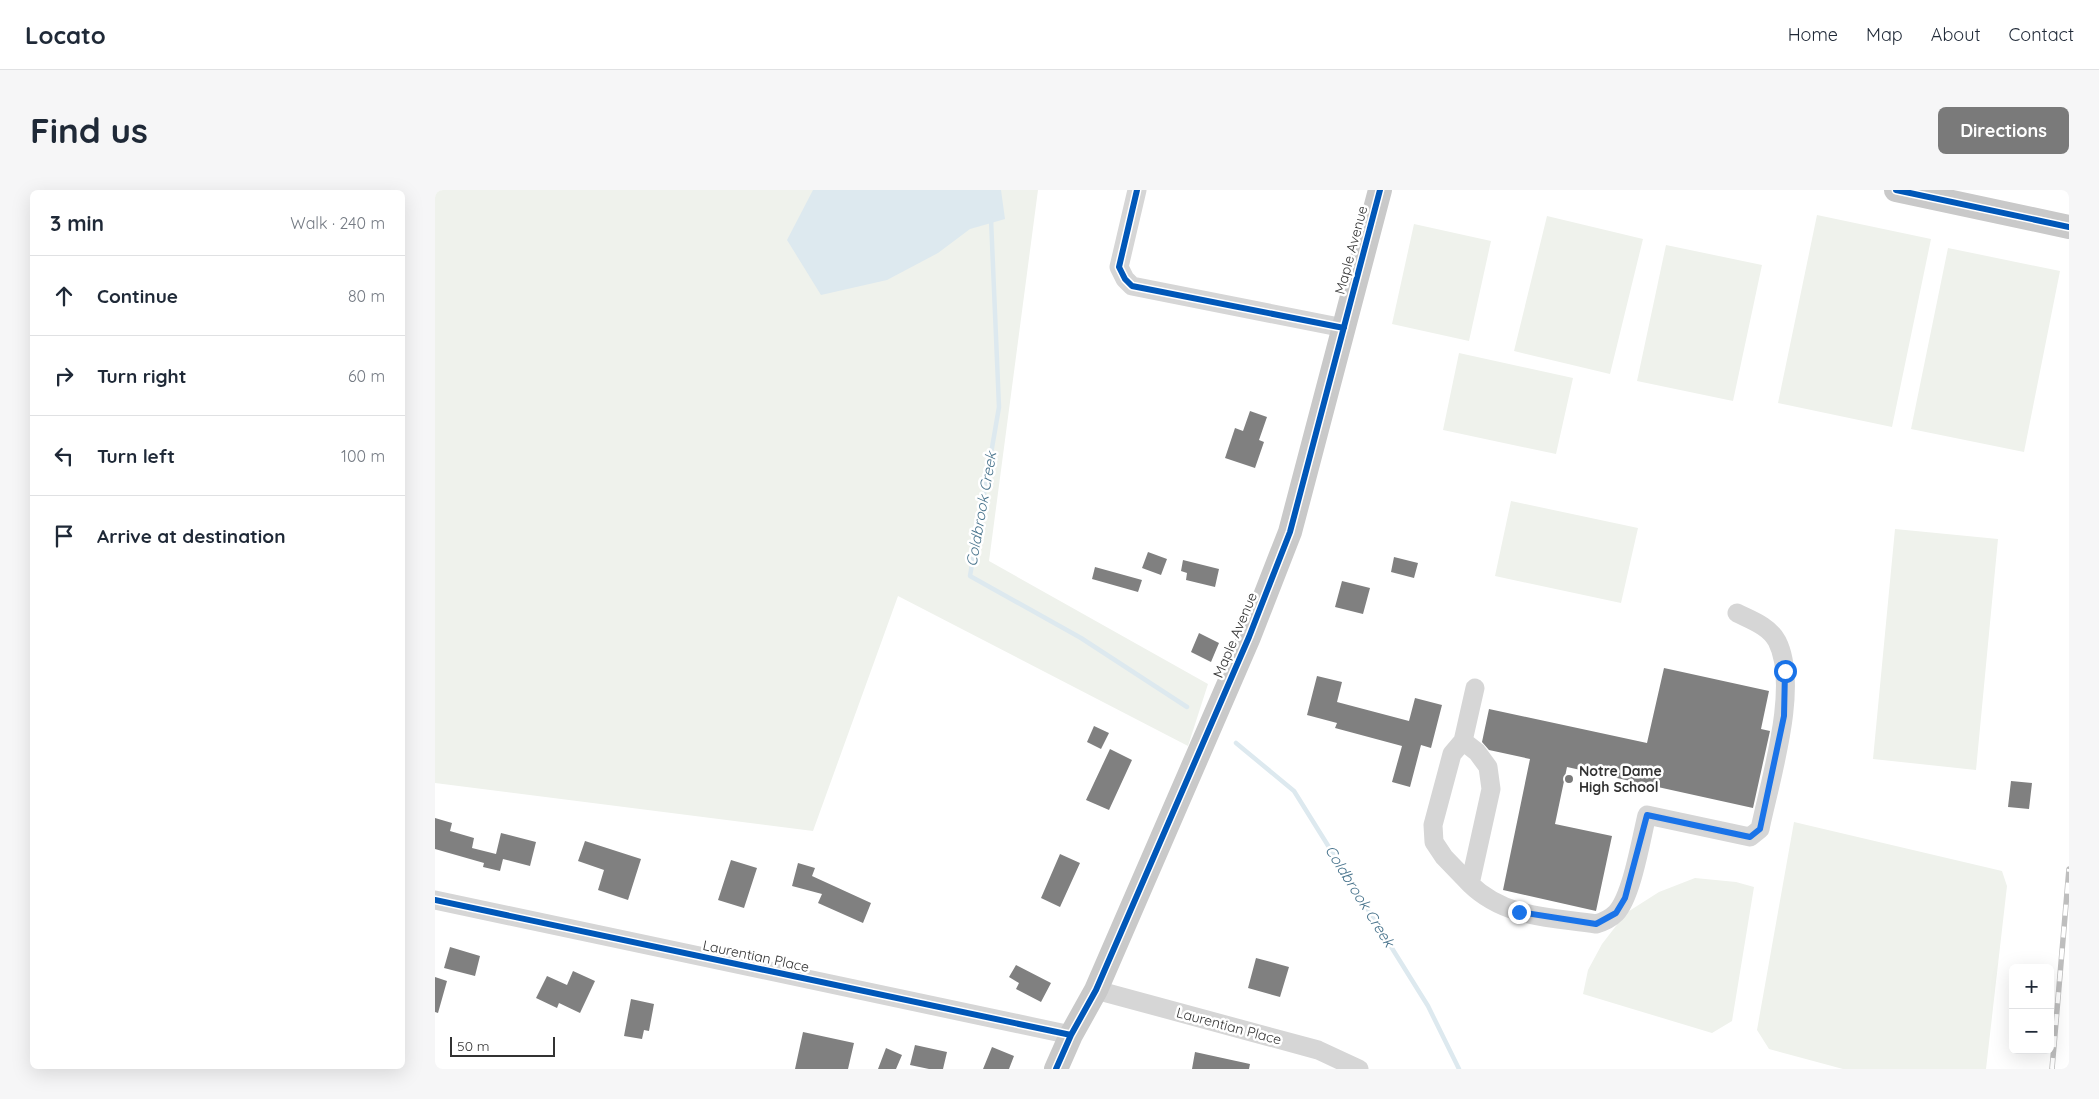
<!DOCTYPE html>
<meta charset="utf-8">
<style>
body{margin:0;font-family:Quicksand,sans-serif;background:#f6f6f7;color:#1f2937}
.controls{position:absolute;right:15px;bottom:15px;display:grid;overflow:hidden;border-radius:8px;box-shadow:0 5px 20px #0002}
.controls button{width:45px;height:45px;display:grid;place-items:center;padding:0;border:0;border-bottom:1px solid #e0e1e3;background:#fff;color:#1f2937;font:25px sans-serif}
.scale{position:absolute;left:15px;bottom:12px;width:105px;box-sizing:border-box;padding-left:5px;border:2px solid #323232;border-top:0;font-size:14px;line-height:18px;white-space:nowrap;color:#323232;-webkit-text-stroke:4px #fff;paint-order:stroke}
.stop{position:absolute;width:15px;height:15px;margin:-11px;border:4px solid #1a73e8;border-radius:50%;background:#fff}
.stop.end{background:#1a73e8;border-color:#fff;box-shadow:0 1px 5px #0008}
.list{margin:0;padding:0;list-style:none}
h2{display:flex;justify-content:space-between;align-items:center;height:65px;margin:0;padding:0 20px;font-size:21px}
h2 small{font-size:16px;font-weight:400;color:#747a83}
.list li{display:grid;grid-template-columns:32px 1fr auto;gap:15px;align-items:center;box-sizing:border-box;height:80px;padding:0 20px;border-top:1px solid #e0e1e3}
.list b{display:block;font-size:19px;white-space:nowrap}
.list em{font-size:16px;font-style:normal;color:#747a83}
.icon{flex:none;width:28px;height:28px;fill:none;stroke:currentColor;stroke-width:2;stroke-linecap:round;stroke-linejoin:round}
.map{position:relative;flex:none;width:1634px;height:879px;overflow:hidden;border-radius:8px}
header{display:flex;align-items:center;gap:30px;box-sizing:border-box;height:70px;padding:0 25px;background:#fff;border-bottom:1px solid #e0e1e3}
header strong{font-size:24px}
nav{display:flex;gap:28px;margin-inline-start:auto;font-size:18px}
.intro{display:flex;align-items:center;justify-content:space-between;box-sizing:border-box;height:120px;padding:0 30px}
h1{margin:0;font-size:35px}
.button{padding:12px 22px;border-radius:8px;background:#7a7a7a;color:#fff;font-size:18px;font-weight:700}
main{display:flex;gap:30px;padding:0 30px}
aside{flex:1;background:#fff;border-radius:8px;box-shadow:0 5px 20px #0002}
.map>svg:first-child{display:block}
.green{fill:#eff2ec}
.water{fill:#dde9ef}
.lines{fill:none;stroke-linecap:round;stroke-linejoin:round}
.stream{stroke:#dde9ef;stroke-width:4.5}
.building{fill:#808080}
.minor{stroke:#d6d6d6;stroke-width:19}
.major{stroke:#c9c9c9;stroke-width:24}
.rail-casing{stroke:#bebebe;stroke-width:5.5}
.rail{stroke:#fff;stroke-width:4;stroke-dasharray:11;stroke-linecap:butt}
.cycleway-casing{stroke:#fff;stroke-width:9}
.cycleway{stroke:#0057b8;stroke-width:6}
.route{stroke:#1a73e8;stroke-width:6}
.poi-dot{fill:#7a7a7a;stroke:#fff;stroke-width:2}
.labels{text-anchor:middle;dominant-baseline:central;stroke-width:5;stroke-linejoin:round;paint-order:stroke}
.street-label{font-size:14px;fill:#323232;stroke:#fff}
.poi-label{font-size:14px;font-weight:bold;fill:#323232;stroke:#fff;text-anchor:start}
.water-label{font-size:15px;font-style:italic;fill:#48738c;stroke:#fff}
</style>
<header>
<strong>Locato</strong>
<nav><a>Home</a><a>Map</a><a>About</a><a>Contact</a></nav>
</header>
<div class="intro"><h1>Find us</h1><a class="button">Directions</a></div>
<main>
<aside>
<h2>3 min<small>Walk · 240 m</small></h2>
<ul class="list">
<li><svg class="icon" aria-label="ahead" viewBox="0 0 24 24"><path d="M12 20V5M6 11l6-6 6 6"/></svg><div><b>Continue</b></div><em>80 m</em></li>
<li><svg class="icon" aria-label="right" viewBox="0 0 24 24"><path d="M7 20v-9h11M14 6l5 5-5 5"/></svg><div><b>Turn right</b></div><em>60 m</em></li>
<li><svg class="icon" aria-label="left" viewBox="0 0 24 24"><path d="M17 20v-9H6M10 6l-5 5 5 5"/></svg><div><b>Turn left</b></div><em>100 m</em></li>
<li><svg class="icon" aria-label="arrive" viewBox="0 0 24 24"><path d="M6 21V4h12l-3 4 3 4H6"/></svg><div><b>Arrive at destination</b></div></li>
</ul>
</aside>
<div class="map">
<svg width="1634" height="879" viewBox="0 0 1634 879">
<rect width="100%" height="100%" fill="#fff"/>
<path class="green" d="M0 0H603L554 371 773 494 753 556 463 406 378 641 0 593Z
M1382 25 1496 49 1457 237 1343 213Z
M1112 26 1208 49 1175 184 1079 161Z
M979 34 1056 51 1034 151 957 134Z
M1231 55 1327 75 1298 211 1202 191Z
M1513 58 1625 81 1589 262 1476 239Z
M1024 163 1138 188 1121 264 1008 240Z
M1076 311 1203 338 1186 413 1060 386Z
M1460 339 1563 349 1541 580 1438 569Z
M1359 632 1567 681 1572 696 1551 879H1408L1334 859 1322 840Z
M1260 688 1301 692 1319 697 1297 831 1277 843 1148 804 1153 780 1167 754 1191 723 1224 702Z"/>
<path class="water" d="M378 0H566L570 29 535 39 503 63 452 90 386 105 352 50Z"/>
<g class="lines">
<path class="stream" d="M556 29 564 217 535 386 646 448 752 517
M801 553 859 601 993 816 1024 879"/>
</g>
<path class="building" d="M815 221 832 227 824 250 829 252 820 278 790 268 800 238 808 241Z
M713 362 732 369 726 385 707 378Z
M959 367 983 373 979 388 956 382Z
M748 370 784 379 780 397 751 390 752 383 746 381Z
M660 377 707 390 703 402 657 389Z
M907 391 935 398 928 424 900 417Z
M764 443 784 453 776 472 756 462Z
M1229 478 1334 501 1326 539 1335 541 1318 618 1132 577 1120 634 1177 646 1161 721 1068 700 1095 569 1054 560 1047 552 1054 519 1212 553Z
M882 486 907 492 902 512 974 531 980 508 1007 515 996 558 986 555 975 597 957 592 967 556 900 538 902 533 872 525Z
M659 536 674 543 666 559 652 552Z
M675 559 697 570 674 620 651 610Z
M1576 591 1597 593 1594 619 1573 617Z
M0 628 17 633 15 641 39 648 37 658 61 664 66 643 101 652 95 676 68 669 65 681 48 677 49 673 0 659Z
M150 651 206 669 193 710 163 700 169 680 143 671Z
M625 664 645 673 625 717 606 708Z
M296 670 322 678 309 718 283 710Z
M363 673 380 678 377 686 436 713 428 733 383 713 387 704 357 696Z
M15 757 45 766 40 786 9 778Z
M821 768 854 777 845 807 813 798Z
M581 775 616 793 606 812 581 799 584 793 574 787Z
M138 781 160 791 145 823 124 813 122 818 101 808 112 786 132 795Z
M0 787 12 791 3 823 0 822Z
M196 809 219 814 214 841 209 840 207 849 189 846Z
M368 842 419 853 413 879H360Z
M480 855 512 862 508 879H494L475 875Z
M557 857 579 866 574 879H548Z
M451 858 467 865 461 879H443Z
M760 862 815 874 814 879H757Z"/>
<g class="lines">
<path class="minor" d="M702 0 684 77 690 89 697 96 909 138
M1040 498 1028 551 1042 562 1053 577 1056 599 1035 694C1070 728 1115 727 1161 734 1168 732 1176 728 1181 723 1197 706 1206 649 1212 625L1315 647 1325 639C1335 590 1365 496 1342 451 1334 436 1316 430 1302 423
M1028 551 1017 564 998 635 999 652 1009 667 1035 694
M0 710 636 845
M661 800 883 860 924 879"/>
<path class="major" d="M1461 0 1634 37
M621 879 636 845 661 800 814 447 855 342 945 0"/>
<g class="rail-casing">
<path id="rail" d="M1617 879 1634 679"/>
</g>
<use href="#rail" class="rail"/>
<g class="cycleway-casing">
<path id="cycleway" d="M702 0 684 77 690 89 697 96 909 138
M1461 0 1634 37
M0 710 636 845
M621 879 636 845 661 800 814 447 855 342 945 0"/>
</g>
<use href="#cycleway" class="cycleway"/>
</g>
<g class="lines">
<path class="route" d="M1084 722 1161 734 1181 723 1190 708 1212 625 1315 647 1325 639 1349 526 1350 481"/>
</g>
<circle class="poi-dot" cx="1134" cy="589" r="5"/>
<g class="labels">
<g class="street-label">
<text transform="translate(916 60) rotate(-75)">Maple Avenue</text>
<text transform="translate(800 445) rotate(-67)">Maple Avenue</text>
<text transform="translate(321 766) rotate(12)">Laurentian Place</text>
<text transform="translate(794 836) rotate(15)">Laurentian Place</text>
</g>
<g class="poi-label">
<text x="1144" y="581">Notre Dame<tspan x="1144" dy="16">High School</tspan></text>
</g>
<g class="water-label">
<text transform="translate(546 319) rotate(-80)">Coldbrook Creek</text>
<text transform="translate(925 706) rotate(58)">Coldbrook Creek</text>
</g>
</g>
</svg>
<div class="controls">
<button>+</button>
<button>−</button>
</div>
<div class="scale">50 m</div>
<div class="stop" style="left:1350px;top:481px"></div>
<div class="stop end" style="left:1084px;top:722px"></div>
</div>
</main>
